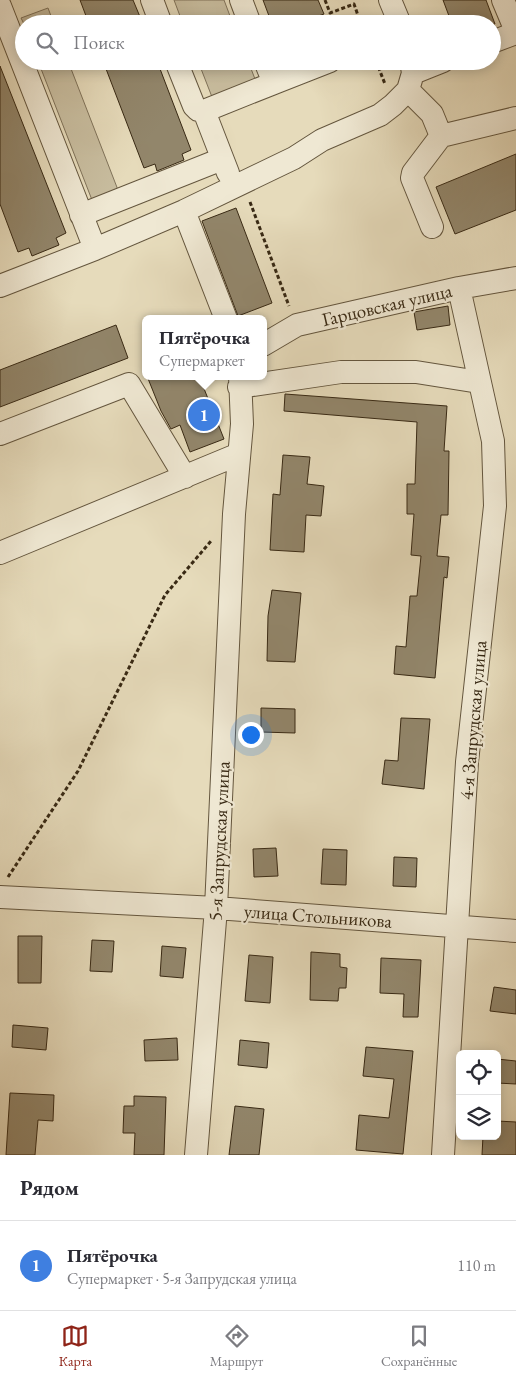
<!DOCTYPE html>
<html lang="ru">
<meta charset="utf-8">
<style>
body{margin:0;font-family:"EB Garamond",serif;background:#f2f2f3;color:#2b2b33}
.controls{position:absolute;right:15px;bottom:15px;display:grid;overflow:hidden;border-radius:8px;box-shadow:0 2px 12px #0003}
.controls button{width:45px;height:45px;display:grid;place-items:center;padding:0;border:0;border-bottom:1px solid #e1e1e2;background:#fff;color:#2b2b33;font:25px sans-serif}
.you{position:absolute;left:250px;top:734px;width:18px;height:18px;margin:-12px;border:4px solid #fff;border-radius:50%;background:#1a73e8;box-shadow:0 0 0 8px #1a73e833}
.badge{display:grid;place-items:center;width:32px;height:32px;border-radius:50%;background:#8f2418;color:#fff;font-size:16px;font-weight:700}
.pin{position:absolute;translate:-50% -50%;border:2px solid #fff;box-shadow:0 1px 5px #0006}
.popup{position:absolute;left:142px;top:315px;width:125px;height:65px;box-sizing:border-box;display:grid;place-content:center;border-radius:8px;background:#fff;filter:drop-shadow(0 1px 4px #0005);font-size:16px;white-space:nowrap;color:#7c7c81}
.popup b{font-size:19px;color:#2b2b33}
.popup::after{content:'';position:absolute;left:50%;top:100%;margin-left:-10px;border:10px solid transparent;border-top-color:#fff}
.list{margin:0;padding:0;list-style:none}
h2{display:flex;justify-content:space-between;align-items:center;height:65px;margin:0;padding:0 20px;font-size:21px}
h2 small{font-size:16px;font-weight:400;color:#7c7c81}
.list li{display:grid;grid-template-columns:32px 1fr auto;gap:15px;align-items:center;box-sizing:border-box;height:90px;padding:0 20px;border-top:1px solid #e1e1e2}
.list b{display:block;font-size:19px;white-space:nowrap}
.list p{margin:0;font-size:16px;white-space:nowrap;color:#7c7c81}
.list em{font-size:16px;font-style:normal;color:#7c7c81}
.icon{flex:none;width:28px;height:28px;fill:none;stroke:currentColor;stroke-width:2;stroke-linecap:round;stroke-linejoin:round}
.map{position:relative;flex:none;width:516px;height:1155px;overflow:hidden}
.search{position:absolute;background:#fff;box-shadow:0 2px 12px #0003;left:15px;right:15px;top:15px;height:55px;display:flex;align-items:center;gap:12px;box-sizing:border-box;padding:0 18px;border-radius:28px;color:#7c7c81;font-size:19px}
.sheet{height:155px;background:#fff}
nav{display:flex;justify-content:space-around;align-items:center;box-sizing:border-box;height:70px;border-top:1px solid #e1e1e2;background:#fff;font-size:14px;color:#7c7c81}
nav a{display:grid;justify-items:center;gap:2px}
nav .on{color:#8f2418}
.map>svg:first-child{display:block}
.green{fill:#c8bd9f;stroke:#80735a}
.building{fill:#92866b;stroke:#382914}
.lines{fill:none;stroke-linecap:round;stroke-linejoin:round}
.minor-casing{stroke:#64563e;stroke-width:24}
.path{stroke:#382914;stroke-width:3;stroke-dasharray:4 2.5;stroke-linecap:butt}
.minor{stroke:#efe8d3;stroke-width:22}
.labels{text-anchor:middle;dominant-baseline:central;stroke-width:4.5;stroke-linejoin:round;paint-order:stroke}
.street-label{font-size:19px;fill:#382914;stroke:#efe8d3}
</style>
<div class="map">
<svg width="516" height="1155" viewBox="0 0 516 1155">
<rect width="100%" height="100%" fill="#e6dbbb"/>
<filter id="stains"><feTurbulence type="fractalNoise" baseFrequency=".004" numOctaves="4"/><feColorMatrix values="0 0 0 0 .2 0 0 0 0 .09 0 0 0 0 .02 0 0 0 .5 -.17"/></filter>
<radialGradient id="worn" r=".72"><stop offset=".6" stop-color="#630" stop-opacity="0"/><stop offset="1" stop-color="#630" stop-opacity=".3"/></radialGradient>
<path class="green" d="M174 0H224L233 24H183Z
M48 8 54 24H24L21 18Z
M38 61H68L118 190 92 200Z
M198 61H248L255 79 212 97Z"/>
<path class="building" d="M80 0H133L143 24H89Z
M263 0H318L324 14 313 18 315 24H272Z
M443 0H486L495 24H452Z
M103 61H157L191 150 182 154 184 160 157 171 155 164 144 168Z
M0 66 66 233 56 238 59 245 32 256 29 248 18 252 0 204Z
M516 154V210L455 234 436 187Z
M236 208 272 303 238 316 202 221Z
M448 306 450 325 417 330 414 312Z
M116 325 128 358 0 407V370Z
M147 376H199L224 439 190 452 180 425 171 429 161 411Z
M285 394 447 406 444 451H449L448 515H441L437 556 449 557 447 578 444 577 435 678 394 674 396 646 406 647 410 596H417L421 556 411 555 414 514H407V484H415L417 422 284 411Z
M283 455 310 457 307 484 324 486 321 516 306 515 304 552 270 550 273 494 280 495Z
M272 590 301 593 295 662 267 661 268 616Z
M261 708 295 709V733L261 732Z
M401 718 430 719 424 789 382 784 385 760 398 761Z
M276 848 278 876 254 877 253 849Z
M323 849 347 850 346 885 321 884Z
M394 857 417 858 416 887 393 886Z
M18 936H42L41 983H18Z
M92 940 114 941 112 972 90 971Z
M162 946 186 948 183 978 160 976Z
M311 952 340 954V967L347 968 346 988H339L338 1001 310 1000Z
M249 955 273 957 270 1003 245 1001Z
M381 958 421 960 418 1017H403L404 994 380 993Z
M494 987 516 990V1014L490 1011Z
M13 1025 48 1028 46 1050 12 1047Z
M177 1038 178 1060 145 1061 144 1040Z
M240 1040 269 1043 267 1068 238 1065Z
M366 1047 413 1051 403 1154 356 1150 359 1115 389 1118 394 1079 363 1076Z
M497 1059 516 1061V1084L497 1083Z
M10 1093 54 1095 53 1121 38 1120 35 1155H6Z
M134 1096 166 1097 164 1155H134L135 1133H123L124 1106H134Z
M235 1106 264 1109 259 1155H229Z
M497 1121 516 1122V1155H482L483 1136H497Z"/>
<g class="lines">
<g class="minor-casing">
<path id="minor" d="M152 0 161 24
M241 0 250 24
M390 0 400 24
M503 0 516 31
M0 6 95 249 0 286
M492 42 516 33
M176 61 194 106 198 110 204 111 274 83
M265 61 274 83 330 61
M413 73 443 61
M408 90 432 114 441 136 413 173 412 178 432 227
M204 111 228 173
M441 136 516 118
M184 211 226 319
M81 215 222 159
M95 249 184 211 294 158 322 140 380 115 393 105 408 90 413 73 411 61
M263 345 297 325 459 288 516 278
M239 387 341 372H416L479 382
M0 434 129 384 185 477
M0 553 239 454
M0 897 216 908 516 931
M196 1155 216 908 234 514 242 424 240 376
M443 1155 467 762 495 506 493 441 459 288"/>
</g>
<path class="path" d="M325 0 330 13 354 4 361 24
M376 61 385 84
M250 202 289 306
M8 877 78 771 165 595 211 541"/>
<use href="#minor" class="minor"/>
</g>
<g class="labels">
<g class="street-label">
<text transform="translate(387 305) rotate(-13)">Гарцовская улица</text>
<text transform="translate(473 720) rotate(-85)">4-я Запрудская улица</text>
<text transform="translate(219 841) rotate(-87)">5-я Запрудская улица</text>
<text transform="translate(318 916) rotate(4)">улица Стольникова</text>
</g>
</g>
<rect width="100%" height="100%" filter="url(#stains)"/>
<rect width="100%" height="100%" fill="url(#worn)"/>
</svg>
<div class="controls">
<button><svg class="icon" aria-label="locate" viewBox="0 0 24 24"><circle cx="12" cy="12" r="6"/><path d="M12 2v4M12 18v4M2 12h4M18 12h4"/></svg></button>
<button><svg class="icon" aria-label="layers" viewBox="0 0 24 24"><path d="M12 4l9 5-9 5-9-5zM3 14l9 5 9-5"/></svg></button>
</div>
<div class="you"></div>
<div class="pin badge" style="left:204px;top:415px;background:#3f7fe0">1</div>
<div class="popup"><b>Пятёрочка</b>Супермаркет</div>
<div class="search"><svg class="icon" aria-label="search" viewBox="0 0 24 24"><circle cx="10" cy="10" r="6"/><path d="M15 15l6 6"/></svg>Поиск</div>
</div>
<section class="sheet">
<h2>Рядом<small></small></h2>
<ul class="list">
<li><span class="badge" style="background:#3f7fe0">1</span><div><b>Пятёрочка</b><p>Супермаркет · 5-я Запрудская улица</p></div><em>110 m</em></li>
</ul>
</section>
<nav>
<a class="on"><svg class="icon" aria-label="map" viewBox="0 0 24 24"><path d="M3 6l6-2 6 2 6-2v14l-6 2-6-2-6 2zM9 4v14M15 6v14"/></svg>Карта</a>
<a><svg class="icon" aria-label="directions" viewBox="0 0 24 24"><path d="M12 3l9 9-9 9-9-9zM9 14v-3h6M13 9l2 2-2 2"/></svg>Маршрут</a>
<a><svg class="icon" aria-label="saved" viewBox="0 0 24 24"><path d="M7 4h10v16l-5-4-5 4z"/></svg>Сохранённые</a>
</nav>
